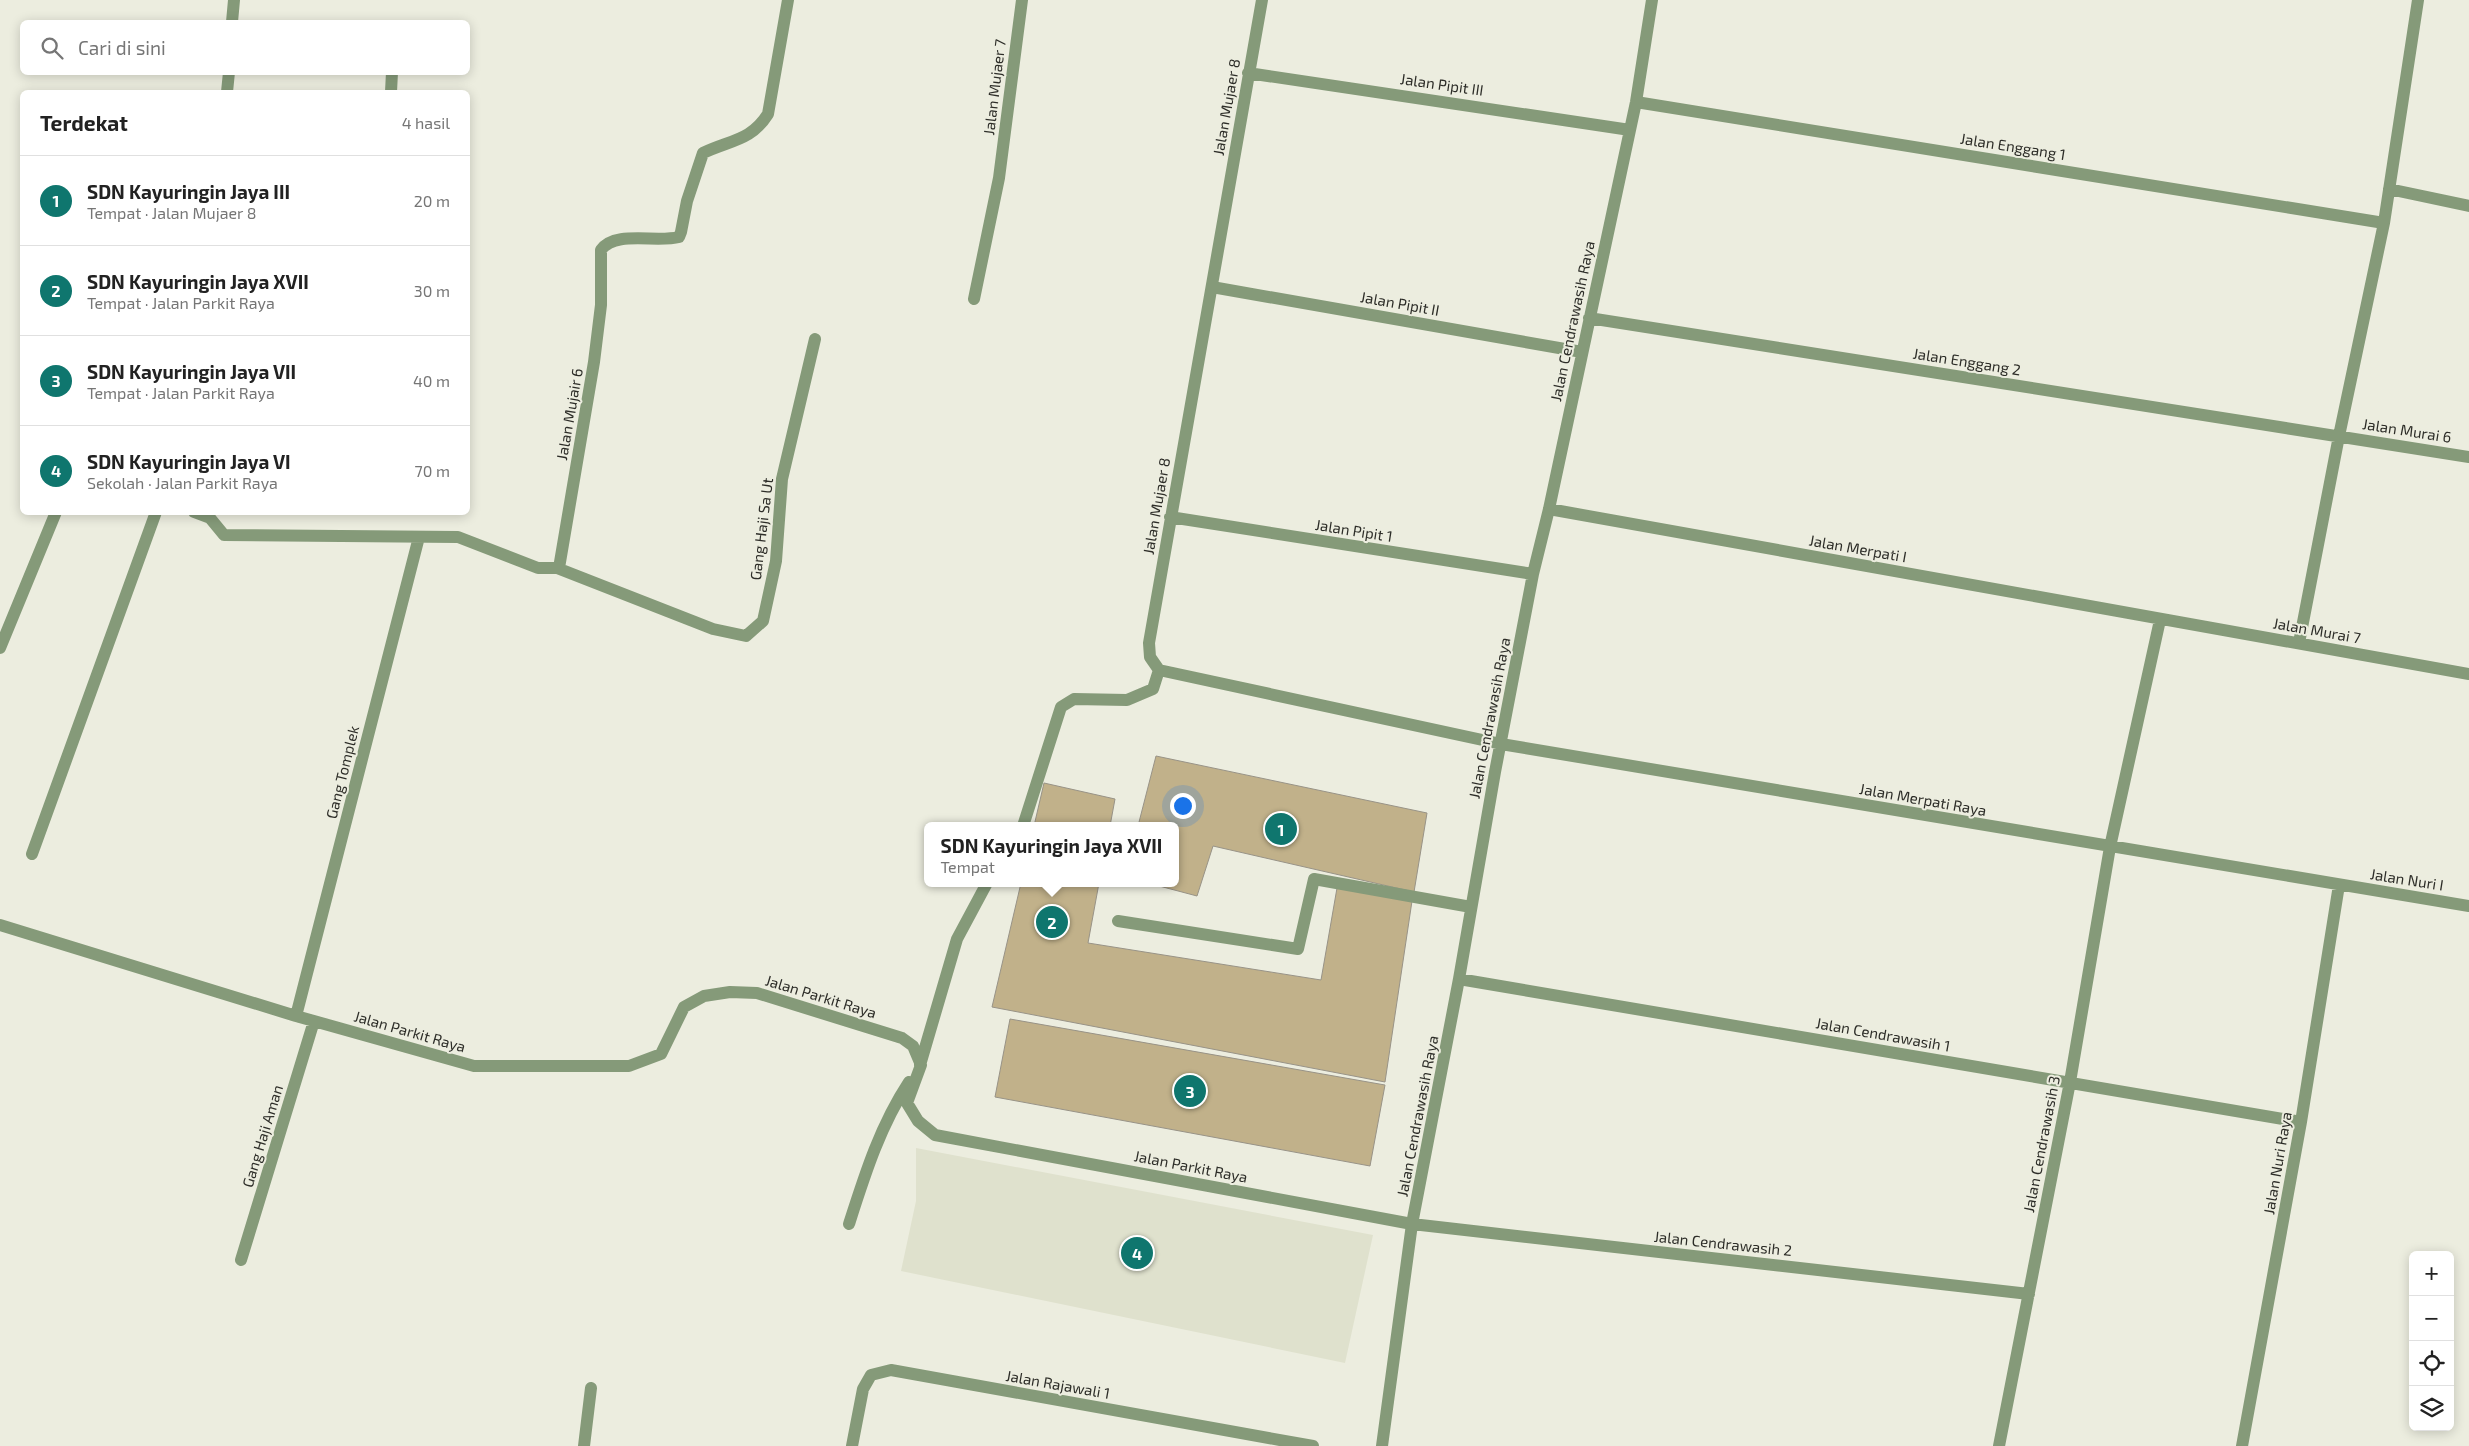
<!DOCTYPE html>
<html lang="id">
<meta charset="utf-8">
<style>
body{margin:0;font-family:"Exo 2",sans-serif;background:#f6f6f6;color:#222}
.controls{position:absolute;right:15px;bottom:15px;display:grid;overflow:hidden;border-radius:8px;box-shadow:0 2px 12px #0003}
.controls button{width:45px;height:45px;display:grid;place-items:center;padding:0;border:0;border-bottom:1px solid #e0e0e0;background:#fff;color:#222;font:25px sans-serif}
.you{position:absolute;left:1182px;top:805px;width:18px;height:18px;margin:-12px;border:4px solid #fff;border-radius:50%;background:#1a73e8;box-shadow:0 0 0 8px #1a73e833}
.badge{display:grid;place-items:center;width:32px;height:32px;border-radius:50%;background:#0f766e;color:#fff;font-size:16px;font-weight:700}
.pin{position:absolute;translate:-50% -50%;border:2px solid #fff;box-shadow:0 1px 5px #0006}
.popup{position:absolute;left:924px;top:822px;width:255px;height:65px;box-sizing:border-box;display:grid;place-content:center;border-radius:8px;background:#fff;filter:drop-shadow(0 1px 4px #0005);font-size:16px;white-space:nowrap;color:#767676}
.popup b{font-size:19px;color:#222}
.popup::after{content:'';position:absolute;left:50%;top:100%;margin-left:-10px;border:10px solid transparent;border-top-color:#fff}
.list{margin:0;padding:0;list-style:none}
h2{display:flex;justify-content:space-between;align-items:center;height:65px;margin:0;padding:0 20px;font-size:21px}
h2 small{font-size:16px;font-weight:400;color:#767676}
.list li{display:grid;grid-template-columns:32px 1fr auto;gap:15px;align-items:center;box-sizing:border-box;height:90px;padding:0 20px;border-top:1px solid #e0e0e0}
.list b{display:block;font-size:19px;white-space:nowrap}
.list p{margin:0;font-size:16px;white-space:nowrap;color:#767676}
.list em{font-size:16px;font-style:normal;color:#767676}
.icon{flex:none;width:28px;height:28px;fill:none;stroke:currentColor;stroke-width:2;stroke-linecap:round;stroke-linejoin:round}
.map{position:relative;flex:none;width:2469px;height:1446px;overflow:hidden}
.search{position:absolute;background:#fff;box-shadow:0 2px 12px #0003;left:20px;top:20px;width:450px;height:55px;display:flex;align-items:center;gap:12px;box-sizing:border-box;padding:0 18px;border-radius:8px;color:#767676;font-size:19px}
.panel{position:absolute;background:#fff;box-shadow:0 2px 12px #0003;left:20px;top:90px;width:450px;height:425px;border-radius:8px}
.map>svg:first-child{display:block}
.built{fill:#dfe1cd}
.building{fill:#c1b18a;stroke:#989387}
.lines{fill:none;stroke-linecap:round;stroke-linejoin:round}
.minor{stroke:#859a79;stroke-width:12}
.labels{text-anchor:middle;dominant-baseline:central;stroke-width:4;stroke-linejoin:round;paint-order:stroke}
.street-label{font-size:15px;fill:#2d2d28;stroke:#eceddf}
</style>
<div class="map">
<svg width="2469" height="1446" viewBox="0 0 2469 1446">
<rect width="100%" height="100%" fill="#eceddf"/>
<path class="built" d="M916 1148 1373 1235 1345 1363 901 1271 916 1201Z"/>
<path class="building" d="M1156 756 1427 813 1414 892 1213 846 1197 896 1148 883H1176V826H1138Z
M1044 783 1115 799 1110 826H1034Z
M1021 883H1099L1088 943 1321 980 1337 888 1412 901 1385 1082 992 1007Z
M1010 1019 1385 1085 1370 1166 995 1097Z"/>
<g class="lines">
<path class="minor" d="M1262 0 1149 643 1150 657 1159 670 1501 744 2469 906
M232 22 234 0
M1248 73 1630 130
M227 92 229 72
M391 92 392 72
M1636 102 2384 223
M2389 189 2469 206
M1212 287 1582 352
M974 299 999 178 1022 0
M1589 318 2469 457
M1549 509 2469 674
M194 512 210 518 224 535 458 537 538 568H559L594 362 601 305V250C615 230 656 243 679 237L681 232 687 201 703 153C730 140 751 141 768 114L788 0
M1170 517 1533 574
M557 568 713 629 746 636 763 621 776 561 782 479 815 339
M2299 643 2339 436 2384 223 2418 0
M0 648 56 512
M1023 826 1061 707 1074 699 1127 700 1153 689 1159 670
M32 854 156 512
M1118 921 1298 949 1314 879 1471 907
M0 925 296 1016 474 1066H629L661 1054 684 1007 704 996 730 992 757 993 902 1038 913 1046 921 1065 907 1103 918 1121 935 1135 1412 1224 2029 1294
M1459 979 2301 1122
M296 1016 419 537
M920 1065 957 939 987 883
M849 1224C865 1174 880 1126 909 1082
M241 1260 314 1021
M584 1446 591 1388
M852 1446 863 1389 871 1375 891 1370 1313 1446
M1382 1446 1412 1224 1459 979 1495 772 1533 574 1549 509 1636 102 1652 0
M1999 1446 2070 1082 2110 847 2160 620
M2242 1446 2301 1122 2339 885"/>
</g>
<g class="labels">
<g class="street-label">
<text transform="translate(1442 84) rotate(8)">Jalan Pipit III</text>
<text transform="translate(994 87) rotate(-83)">Jalan Mujaer 7</text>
<text transform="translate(1226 107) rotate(-80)">Jalan Mujaer 8</text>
<text transform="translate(2013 146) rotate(9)">Jalan Enggang 1</text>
<text transform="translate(1400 303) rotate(10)">Jalan Pipit II</text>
<text transform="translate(1572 321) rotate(-78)">Jalan Cendrawasih Raya</text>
<text transform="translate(1967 361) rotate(9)">Jalan Enggang 2</text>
<text transform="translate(569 414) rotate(-80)">Jalan Mujair 6</text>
<text transform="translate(2407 430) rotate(9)">Jalan Murai 6</text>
<text transform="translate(1156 506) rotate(-80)">Jalan Mujaer 8</text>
<text transform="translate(761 529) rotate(-83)">Gang Haji Sa Ut</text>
<text transform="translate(1354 530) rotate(9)">Jalan Pipit 1</text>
<text transform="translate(1858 548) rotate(10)">Jalan Merpati I</text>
<text transform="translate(2317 630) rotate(10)">Jalan Murai 7</text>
<text transform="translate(1489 718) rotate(-79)">Jalan Cendrawasih Raya</text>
<text transform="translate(342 772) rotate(-76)">Gang Tomplek</text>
<text transform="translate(1923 799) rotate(10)">Jalan Merpati Raya</text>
<text transform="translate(2407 879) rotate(9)">Jalan Nuri I</text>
<text transform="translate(821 996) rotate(17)">Jalan Parkit Raya</text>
<text transform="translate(410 1031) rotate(16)">Jalan Parkit Raya</text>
<text transform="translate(1883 1034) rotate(10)">Jalan Cendrawasih 1</text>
<text transform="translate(1417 1116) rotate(-79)">Jalan Cendrawasih Raya</text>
<text transform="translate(262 1136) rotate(-73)">Gang Haji Aman</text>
<text transform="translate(2041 1144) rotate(-79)">Jalan Cendrawasih 3</text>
<text transform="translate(2277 1163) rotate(-80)">Jalan Nuri Raya</text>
<text transform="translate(1191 1166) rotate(11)">Jalan Parkit Raya</text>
<text transform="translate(1723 1243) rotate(6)">Jalan Cendrawasih 2</text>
<text transform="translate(1058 1384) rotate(10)">Jalan Rajawali 1</text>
</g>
</g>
</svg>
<div class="controls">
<button>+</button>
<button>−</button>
<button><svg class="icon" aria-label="locate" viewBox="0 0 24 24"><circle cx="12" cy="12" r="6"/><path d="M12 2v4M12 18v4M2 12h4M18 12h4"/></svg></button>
<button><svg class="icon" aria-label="layers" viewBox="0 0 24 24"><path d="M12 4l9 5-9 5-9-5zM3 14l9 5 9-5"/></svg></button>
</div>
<div class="you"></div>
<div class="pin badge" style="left:1281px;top:829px">1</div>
<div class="pin badge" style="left:1052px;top:922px">2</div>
<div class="popup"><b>SDN Kayuringin Jaya XVII</b>Tempat</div>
<div class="pin badge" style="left:1190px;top:1091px">3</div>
<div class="pin badge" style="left:1137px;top:1253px">4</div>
<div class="search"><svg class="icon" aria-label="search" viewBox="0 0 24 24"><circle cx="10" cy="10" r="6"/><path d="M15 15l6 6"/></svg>Cari di sini</div>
<section class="panel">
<h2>Terdekat<small>4 hasil</small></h2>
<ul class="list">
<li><span class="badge">1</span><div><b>SDN Kayuringin Jaya III</b><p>Tempat · Jalan Mujaer 8</p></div><em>20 m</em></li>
<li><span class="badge">2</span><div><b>SDN Kayuringin Jaya XVII</b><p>Tempat · Jalan Parkit Raya</p></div><em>30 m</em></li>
<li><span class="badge">3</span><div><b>SDN Kayuringin Jaya VII</b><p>Tempat · Jalan Parkit Raya</p></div><em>40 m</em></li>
<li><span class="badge">4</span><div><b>SDN Kayuringin Jaya VI</b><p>Sekolah · Jalan Parkit Raya</p></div><em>70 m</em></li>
</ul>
</section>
</div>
